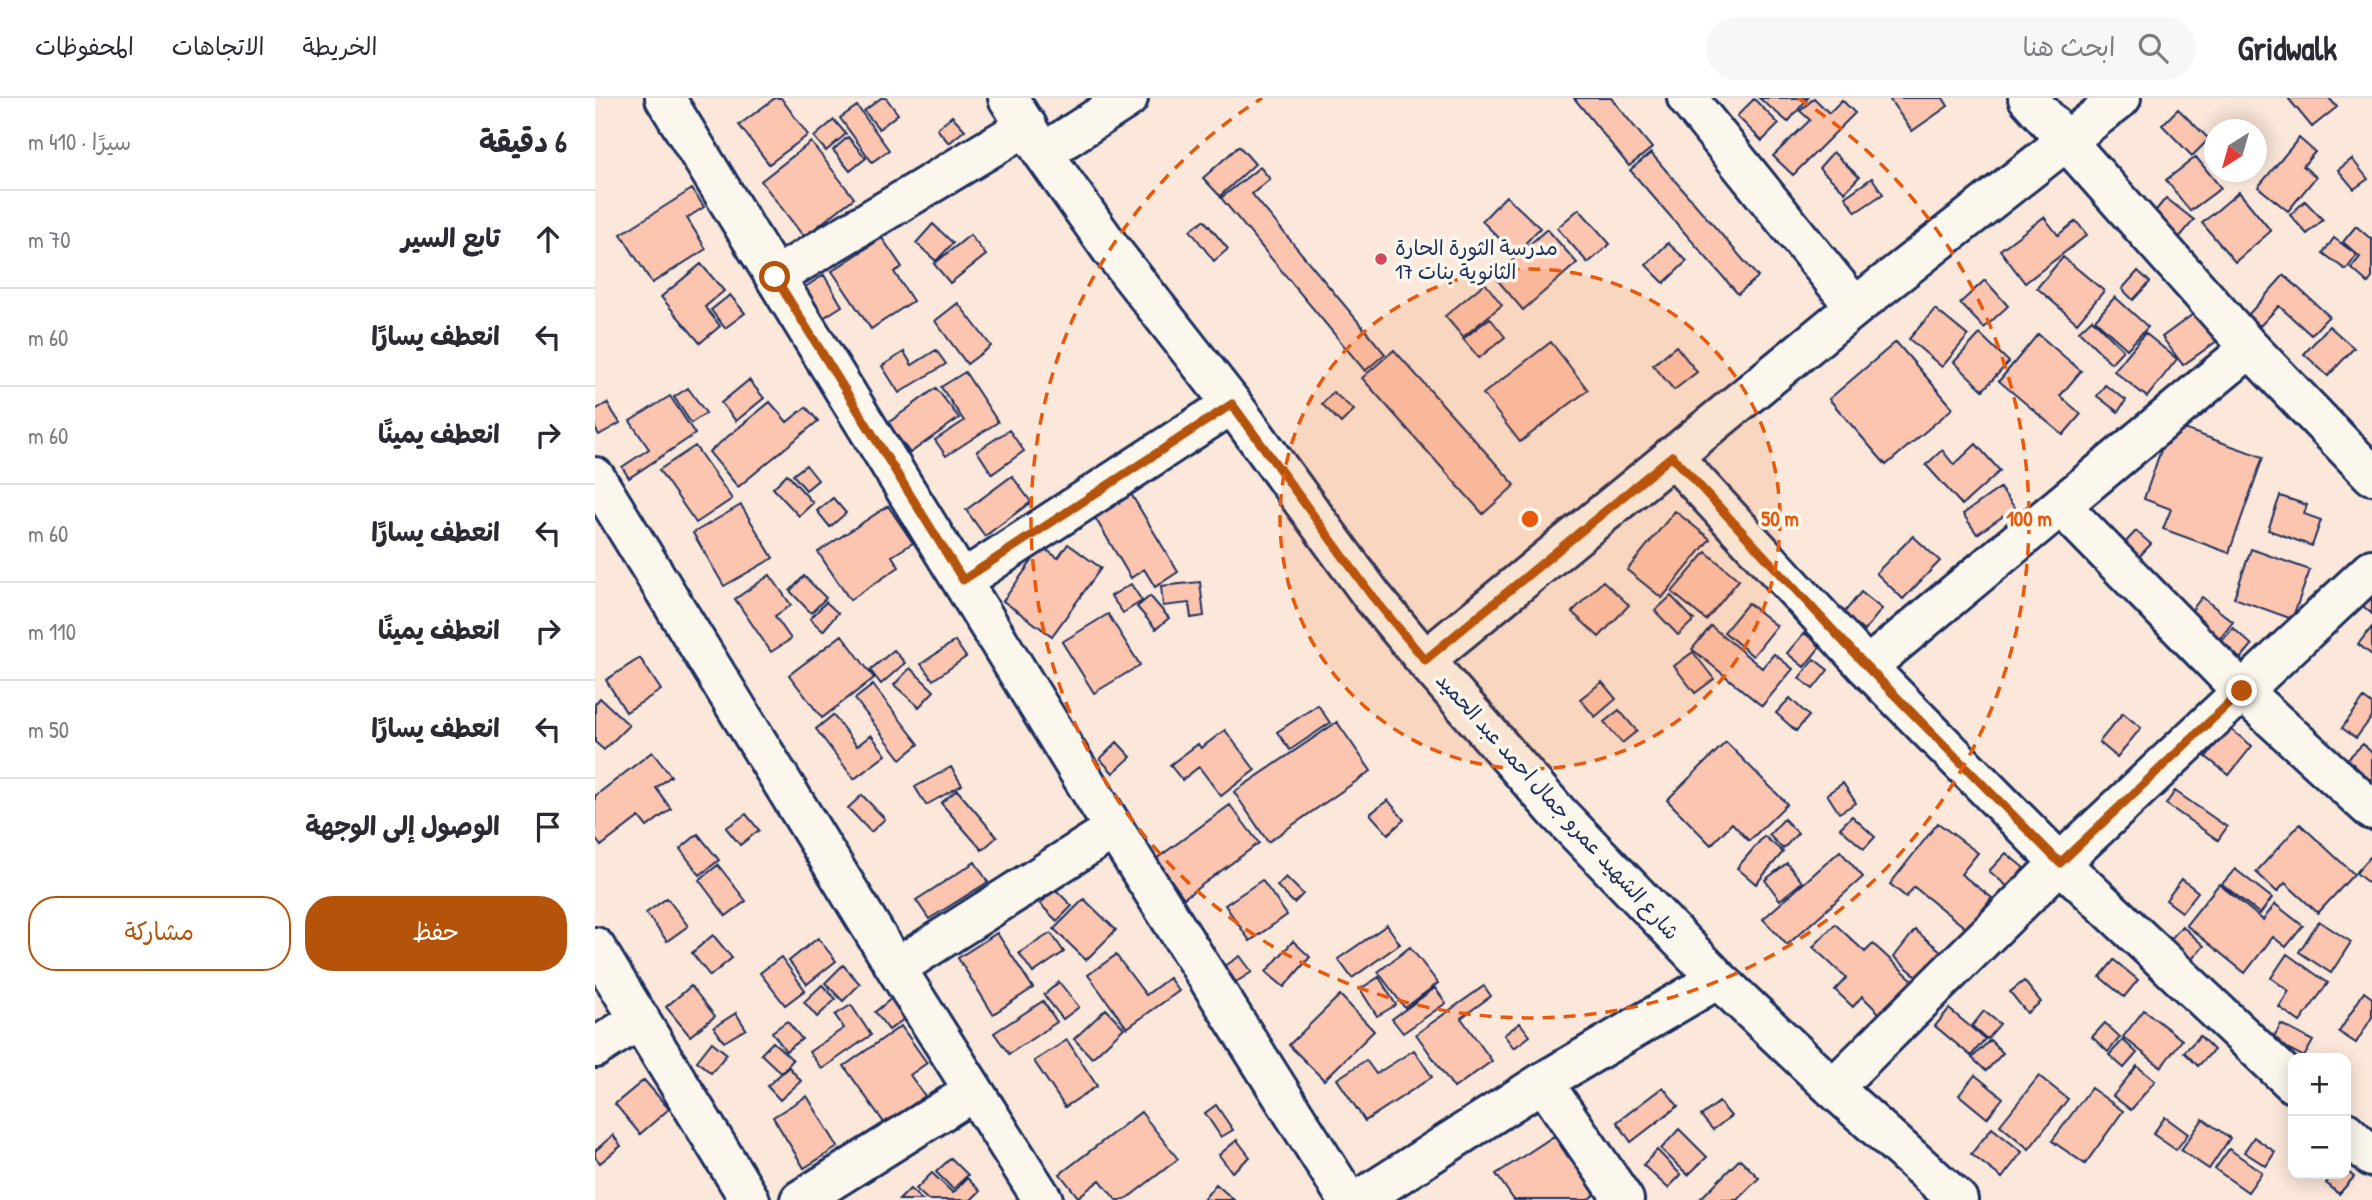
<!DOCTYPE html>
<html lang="ar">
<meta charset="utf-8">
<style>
body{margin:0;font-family:"Patrick Hand","Playpen Sans Arabic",sans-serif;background:#f7f7f7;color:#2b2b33;direction:rtl}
.controls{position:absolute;right:21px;bottom:21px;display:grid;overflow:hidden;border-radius:14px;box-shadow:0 4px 18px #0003}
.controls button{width:63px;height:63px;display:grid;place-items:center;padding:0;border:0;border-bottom:2px solid #e1e1e2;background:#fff;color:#2b2b33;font:35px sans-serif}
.compass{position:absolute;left:1609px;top:21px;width:63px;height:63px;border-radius:50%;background:#fff;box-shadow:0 4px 18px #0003;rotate:217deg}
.stop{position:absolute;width:21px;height:21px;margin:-16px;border:5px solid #b45309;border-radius:50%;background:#fff}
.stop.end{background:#b45309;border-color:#fff;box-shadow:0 2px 7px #0008}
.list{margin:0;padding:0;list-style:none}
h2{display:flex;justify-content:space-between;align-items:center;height:91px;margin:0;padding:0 28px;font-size:30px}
h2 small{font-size:23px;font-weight:400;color:#7c7c81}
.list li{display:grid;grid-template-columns:46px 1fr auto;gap:21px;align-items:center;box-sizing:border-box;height:98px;padding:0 28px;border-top:2px solid #e1e1e2}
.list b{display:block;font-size:26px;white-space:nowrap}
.list em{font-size:23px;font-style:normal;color:#7c7c81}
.actions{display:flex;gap:14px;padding:21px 28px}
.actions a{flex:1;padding:16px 0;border:2px solid #b45309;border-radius:28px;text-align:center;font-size:24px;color:#b45309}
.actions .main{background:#b45309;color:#fff}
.icon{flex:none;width:38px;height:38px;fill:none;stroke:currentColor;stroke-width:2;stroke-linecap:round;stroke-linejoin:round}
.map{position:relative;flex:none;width:1777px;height:1102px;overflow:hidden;direction:ltr}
header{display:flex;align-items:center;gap:42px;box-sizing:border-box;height:98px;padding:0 35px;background:#fff;border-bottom:2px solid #e1e1e2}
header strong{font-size:33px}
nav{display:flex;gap:38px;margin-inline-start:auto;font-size:24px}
.search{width:490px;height:63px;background:#f7f7f7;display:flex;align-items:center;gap:18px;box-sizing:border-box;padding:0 24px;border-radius:38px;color:#7c7c81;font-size:26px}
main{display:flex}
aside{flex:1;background:#fff}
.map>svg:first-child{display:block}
.building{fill:#fcc5af;stroke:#1b2f5e;stroke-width:2}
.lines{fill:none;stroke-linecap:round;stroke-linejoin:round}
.minor-casing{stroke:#1b2f5e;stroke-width:44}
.minor{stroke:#fbf7ec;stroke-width:38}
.route{stroke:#b45309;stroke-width:9}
.ring{fill:none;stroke:#e8590c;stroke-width:3.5;stroke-dasharray:12 9}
.poi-dot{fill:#d1495b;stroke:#fbf7ec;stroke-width:2.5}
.labels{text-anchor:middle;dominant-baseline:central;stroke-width:7;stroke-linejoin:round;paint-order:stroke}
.poi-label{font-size:21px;fill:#1b2f5e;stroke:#fbf7ec;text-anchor:start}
.street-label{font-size:21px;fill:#1b2f5e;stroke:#fbf7ec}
.centre{fill:#e8590c;stroke:#fbf7ec;stroke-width:3.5}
.ring-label{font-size:21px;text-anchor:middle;font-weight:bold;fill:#e8590c;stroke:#fbf7ec;stroke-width:7;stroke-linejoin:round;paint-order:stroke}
</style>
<header>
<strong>Gridwalk</strong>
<div class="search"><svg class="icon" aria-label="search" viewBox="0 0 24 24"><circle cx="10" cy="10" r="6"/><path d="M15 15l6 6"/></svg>ابحث هنا</div>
<nav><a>الخريطة</a><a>الاتجاهات</a><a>المحفوظات</a></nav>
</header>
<main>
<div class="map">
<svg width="1777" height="1102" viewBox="0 0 1777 1102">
<rect width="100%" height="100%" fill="#fbe8da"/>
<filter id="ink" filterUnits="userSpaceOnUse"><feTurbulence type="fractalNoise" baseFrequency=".0143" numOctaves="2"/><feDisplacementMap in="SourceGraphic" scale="14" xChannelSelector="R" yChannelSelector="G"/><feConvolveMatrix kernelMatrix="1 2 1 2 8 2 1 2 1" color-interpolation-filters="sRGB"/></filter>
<g filter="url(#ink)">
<path class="building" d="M180 0H186L213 37 174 66 144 27Z
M286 0H291L303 16 284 31 269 13Z
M979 0H1016L1057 50 1034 68Z
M1164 0H1213L1193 24Z
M1219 0 1234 15 1247 2 1260 15 1198 77 1178 58 1215 22 1205 13Z
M1297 0H1348L1353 8 1317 33 1295 2Z
M1693 0H1734L1742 9 1717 29Z
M1159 1 1184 26 1167 43 1142 18Z
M262 8 294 52 277 64 245 20Z
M1583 11 1614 41 1597 58 1567 27Z
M357 18 370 32 354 45 342 31Z
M239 22 251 36 231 53 219 39Z
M253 39 271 60 255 73 238 52Z
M1704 40 1720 54 1708 68 1721 79 1693 113 1663 89Z
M216 44 259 100 209 139 166 83Z
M644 48 660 66 625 98 608 80Z
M1238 54 1264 79 1250 94 1224 70Z
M1056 55 1163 179 1143 196 1035 72Z
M1601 59 1626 90 1595 113 1571 82Z
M1757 61 1773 81 1759 91 1743 72Z
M665 69 675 81 657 96 790 256 770 273 626 100Z
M1277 80 1288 96 1261 114 1250 99Z
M97 91 109 109 92 120 111 151 57 185 26 136Z
M1644 94 1676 133 1640 164 1607 125Z
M911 98 945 130 920 156 887 123Z
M1571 100 1599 122 1584 140 1557 117Z
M1710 103 1728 122 1712 136 1695 117Z
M984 111 1015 146 993 165 962 130Z
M1449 119 1463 137 1481 123 1492 137 1430 185 1405 152Z
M609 122 633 151 619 163 595 132Z
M338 126 358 145 341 163 321 145Z
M1761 128 1777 142V180L1773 185 1756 170 1765 159 1748 144Z
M952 131 982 165 928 212 899 178Z
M375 137 391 157 355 185 339 166Z
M287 140 307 169 299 174 318 203 276 231 237 173Z
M1739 140 1762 157 1751 172 1728 155Z
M1073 145 1092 163 1069 185 1051 167Z
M1468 159 1509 193 1482 225 1442 190Z
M106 166 129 193 110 209 125 228 105 245 66 199Z
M1543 173 1555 184 1538 202 1527 191Z
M229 177 247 208 228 220 210 189Z
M1689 177 1734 218 1716 237 1684 208 1665 228 1653 217Z
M1390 182 1413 208 1389 230 1365 205Z
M890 185 907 207 868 239 850 218Z
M135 197 150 215 130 230 116 212Z
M1520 199 1553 229 1532 251 1500 222Z
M363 205 396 248 372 266 340 223Z
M1340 211 1373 238 1347 269 1314 241Z
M1601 214 1622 243 1588 267 1567 239Z
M895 220 910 239 884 260 868 241Z
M1497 221 1528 252 1516 265 1484 233Z
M1734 228 1759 250 1733 278 1709 256Z
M1550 235 1582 261 1552 299 1519 273Z
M1385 236 1414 264 1388 292 1359 264Z
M1443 236 1486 273 1465 298 1486 316 1468 337 1404 283Z
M956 244 993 292 925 344 888 296Z
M1301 244 1358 310 1291 367 1234 301Z
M1081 248 1102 274 1079 292 1058 267Z
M341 252 351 266 304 295 287 268 309 254 317 267Z
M799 252 920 387 888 416 767 280Z
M370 274 403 324 351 358 340 342 369 323 346 289Z
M154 282 169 300 141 323 126 305Z
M1510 287 1531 302 1523 314 1502 298Z
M93 290 111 315 96 325 79 299Z
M341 290 364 320 315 355 293 325Z
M738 294 759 312 746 325 727 306Z
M75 298 100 336 34 380 27 369 54 351 35 323Z
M175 304 192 324 211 309 223 323 143 389 114 354Z
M12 305 25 325 4 337 0 330V312Z
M1575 326 1668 359 1634 455 1568 431 1576 411 1549 401Z
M414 332 429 353 397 376 382 353Z
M1381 346 1405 373 1367 407 1331 367 1347 352 1359 367Z
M100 348 137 401 101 425 64 372Z
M211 367 223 382 211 392 198 377Z
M192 376 218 405 204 418 178 390Z
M417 378 436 404 390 438 371 412Z
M1405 390 1420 410 1382 436 1368 416Z
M536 396 583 474 560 489 549 471 536 480 499 418Z
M1685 398 1712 407 1709 416 1726 422 1717 448 1673 432Z
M238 400 251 415 235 429 222 413Z
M146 407 178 460 129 488 98 435Z
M293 408 318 445 297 458 304 469 255 502 223 454Z
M1080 413 1115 441 1067 500 1032 472Z
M1541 433 1556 446 1540 463 1525 450Z
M1318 438 1345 463 1308 501 1281 475Z
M473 446 506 470 457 538 408 503 447 449 463 460Z
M1656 451 1715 472 1697 521 1639 500Z
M1111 454 1144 482 1111 522 1077 494Z
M175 477 196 507 180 518 196 541 176 554 140 501Z
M209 478 231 500 216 515 195 493Z
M1008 483 1034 507 1004 539 977 514Z
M605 484 609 518 596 520 594 505 568 508 566 488Z
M536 486 547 503 528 515 516 498Z
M1266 494 1287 511 1269 533 1248 516Z
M555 498 574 520 561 531 542 509Z
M1076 498 1099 522 1083 537 1060 513Z
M1777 498V516L1768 508Z
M1607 499 1638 524 1620 547 1589 522Z
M231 504 243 515 228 533 215 521Z
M1153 505 1182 528 1158 558 1129 534Z
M513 516 545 567 499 595 467 544Z
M1116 528 1167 570 1179 556 1198 571 1167 608 1097 551Z
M1777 529V557L1763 546Z
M1638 530 1657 547 1640 567 1620 551Z
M1209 535 1226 548 1209 569 1192 555Z
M247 537 279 580 227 620 194 577Z
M360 543 371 559 338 582 326 566Z
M299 552 310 565 286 586 275 572Z
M1098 554 1119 581 1100 595 1079 568Z
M45 560 66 592 31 614 11 582Z
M1219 561 1233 572 1218 591 1204 580Z
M315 570 339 593 324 609 299 587Z
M1007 584 1021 601 1000 619 985 601Z
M278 587 324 646 306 661 260 601Z
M5 600 34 627 9 652 0 644V606Z
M1195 600 1214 618 1201 633 1181 615Z
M1769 600 1777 606V619L1761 640 1747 630Z
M723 607 735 625 695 652 682 634Z
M1024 612 1042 633 1027 645 1009 624Z
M1528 615 1546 630 1522 659 1504 644Z
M238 617 262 648 276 637 291 657 259 681 221 631Z
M742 624 776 673 673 744 639 694Z
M1634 630 1657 648 1634 677 1611 659Z
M630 632 660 672 626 698 604 669 587 682 575 667 603 646 606 650Z
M522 644 536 659 518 675 505 661Z
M1131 644 1192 706 1154 743 1137 725 1116 747 1072 702Z
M1768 646 1777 655V699L1745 668Z
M57 654 76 678 61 690 76 711 52 729 44 719 6 748 0 740V698Z
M356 669 367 687 331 707 320 689Z
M1248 685 1261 705 1244 715 1232 696Z
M362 692 402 739 387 752 346 705Z
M1580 693 1632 729 1623 742 1571 706Z
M267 697 290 721 276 734 253 710Z
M793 702 809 722 793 736 775 716Z
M635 707 664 745 589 800 561 761Z
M151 716 164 732 145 747 131 730Z
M1257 718 1280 739 1269 751 1245 730Z
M1189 721 1203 735 1188 751 1174 737Z
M1343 725 1383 755 1366 776 1397 800 1372 831 1319 789 1311 799 1295 786Z
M1705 726 1759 776 1723 815 1690 785 1682 794 1661 774Z
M103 736 124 762 105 777 85 751Z
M1169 738 1188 754 1161 786 1142 770Z
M1245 753 1268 779 1192 847 1168 821Z
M1411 755 1429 770 1413 789 1394 773Z
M1775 759 1777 760V788L1761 775Z
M380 764 393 784 334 821 321 802Z
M1192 765 1207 784 1185 802 1170 782Z
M123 767 151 803 131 818 104 782Z
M1640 771 1677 800 1665 816 1627 786Z
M691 779 708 796 699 805 682 788Z
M1587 781 1603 794 1587 814 1571 802Z
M667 782 692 817 655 843 630 807Z
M1624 786 1668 822 1680 806 1708 828 1691 849 1678 839 1650 875 1591 827Z
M460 791 477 808 462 823 445 806Z
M72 800 93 828 72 843 51 815Z
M489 801 521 832 491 862 459 831Z
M1724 823 1756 844 1736 875 1704 854Z
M1240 826 1270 854 1278 846 1320 884 1288 919 1267 898 1258 909 1240 892 1251 880 1218 849Z
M792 827 805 846 757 880 743 861Z
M1587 828 1609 848 1595 863 1574 843Z
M1320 832 1347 854 1325 881 1299 859Z
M402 835 438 890 398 916 363 860Z
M456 835 469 854 438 875 424 855Z
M118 837 137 860 115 878 97 855Z
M223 840 241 863 212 886 194 863Z
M698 843 715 859 689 889 671 874Z
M815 849 843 885 810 910 783 874Z
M1692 856 1733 885 1705 924 1684 909 1694 893 1676 880Z
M521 857 551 897 574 880 584 893 532 930 493 877Z
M645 858 657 874 641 884 630 868Z
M186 859 210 892 190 907 165 875Z
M1519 862 1543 882 1529 899 1505 879Z
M248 867 265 886 248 903 230 885Z
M784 879 801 907 782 918 765 891Z
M1429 883 1446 904 1432 915 1415 894Z
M464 884 484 909 468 921 449 897Z
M227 887 241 901 222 919 209 904Z
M96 888 120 918 95 938 71 909Z
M889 888 896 898 866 920 897 963 859 990 821 936Z
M840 890 851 905 808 935 797 921Z
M1769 894 1777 900V919L1761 945 1744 934Z
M745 897 779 933 729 982 694 947Z
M298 899 313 918 294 932 280 914Z
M448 903 462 924 414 956 399 935Z
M256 907 276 937 227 971 214 954 249 930 240 917Z
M511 911 529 930 497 960 479 941Z
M1354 911 1390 941 1376 958 1340 928Z
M1549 912 1587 942 1566 969 1528 939Z
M1389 913 1405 926 1392 941 1377 928Z
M141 915 151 931 129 944 119 929Z
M192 923 207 941 191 953 177 934Z
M925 925 935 938 919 950 909 937Z
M1510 925 1525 939 1513 954 1497 939Z
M1686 926 1718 943 1709 959 1677 942Z
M306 928 332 965 315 977 330 998 290 1026 249 968Z
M1605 938 1619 952 1603 968 1589 954Z
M472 942 502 988 470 1009 439 963Z
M1395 942 1408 955 1391 973 1377 960Z
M1528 942 1542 955 1529 970 1514 957Z
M117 944 132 956 116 975 102 963Z
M178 944 198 962 186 975 166 956Z
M819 952 837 979 770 1023 742 981 771 962 781 976Z
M1542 968 1560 983 1536 1012 1518 998Z
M194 969 206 983 185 1002 172 988Z
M1380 977 1408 1000 1392 1020 1364 997Z
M1444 978 1473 1001 1434 1051 1405 1027Z
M49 982 74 1011 45 1036 20 1006Z
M1068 989 1083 1008 1036 1044 1022 1024Z
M1496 990 1528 1013 1490 1066 1457 1043Z
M212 998 243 1049 209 1070 178 1019Z
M1124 1004 1136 1018 1118 1032 1106 1018Z
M621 1007 638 1032 626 1039 610 1015Z
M546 1014 583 1061 530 1102H521L505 1082 483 1099 465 1076Z
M1570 1019 1593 1036 1581 1052 1558 1036Z
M1608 1021 1635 1040 1614 1071 1586 1052Z
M1397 1030 1427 1054 1407 1080 1376 1056Z
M1084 1031 1112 1059 1093 1077 1066 1051Z
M18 1037 26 1048 5 1065 0 1059V1053Z
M959 1038 973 1059 991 1048 1016 1086 992 1102H919L901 1076Z
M1659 1039 1680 1054 1671 1068 1649 1054Z
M642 1042 655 1059 637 1074 624 1057Z
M1634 1051 1667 1074 1653 1094 1620 1071Z
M1062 1052 1086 1077 1073 1090 1048 1067Z
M356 1060 373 1077 358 1091 341 1074Z
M1145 1061 1164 1080 1142 1102H1104Z
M1751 1072 1759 1079 1744 1096 1731 1085 1738 1076H1751Z
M337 1075 358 1095 372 1080 385 1093 376 1102H333L321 1091Z
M621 1086 639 1102H608Z
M315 1091 327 1102H304Z"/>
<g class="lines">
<g class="minor-casing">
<path id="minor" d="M70 0 519 731 753 1102
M413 0 448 55 518 154 637 306 777 498 830 562 963 715 1123 881 1238 990 1363 1102
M1092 0 1260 209
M1433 0 1655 250 1777 377
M448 55 533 0
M180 179 432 28
M1077 358 1272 569 1465 765 1698 985
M0 379 301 870 448 1102
M1467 409 1647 593 1777 712
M368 482 637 306
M830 562 1260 209 1526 0
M1272 569 1655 250
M0 849 155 1102
M301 870 519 731
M0 950 45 921
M948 984 1029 1102
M1238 990 1465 765 1777 471
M1751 1034 1777 1059
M205 1102 379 993
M764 1102 948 984 1123 881"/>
</g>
<use href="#minor" class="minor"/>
</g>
</g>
<g class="lines" filter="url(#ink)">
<path class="route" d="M180 179 368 482 637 306 777 498 830 562 1077 358 1272 569 1465 765 1647 593"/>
</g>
<circle cx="935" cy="421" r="250" fill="#e8590c" fill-opacity=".12"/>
<g class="ring">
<circle cx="935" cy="421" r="250"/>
<path d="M1203 0A499 499 0 1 1 667 0"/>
</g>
<circle class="poi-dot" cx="786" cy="161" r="7"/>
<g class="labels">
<g class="poi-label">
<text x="800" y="149">مدرسة الثورة الحارة<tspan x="800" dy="24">17 الثانوية بنات</tspan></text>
</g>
<g class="street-label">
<text transform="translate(963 708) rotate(48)">شارع الشهيد عمرو جمال احمد عبد الحميد</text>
</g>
</g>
<circle cx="935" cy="421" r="10" class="centre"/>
<g class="ring-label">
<text x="1185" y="428">50 m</text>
<text x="1434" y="428">100 m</text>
</g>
</svg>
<div class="controls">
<button>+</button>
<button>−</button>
</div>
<svg class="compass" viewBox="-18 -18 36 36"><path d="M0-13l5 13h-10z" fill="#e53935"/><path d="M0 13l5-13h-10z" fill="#7c7c81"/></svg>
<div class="stop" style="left:180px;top:179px"></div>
<div class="stop end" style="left:1647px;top:593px"></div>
</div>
<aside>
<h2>6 دقيقة<small>سيرًا · 410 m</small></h2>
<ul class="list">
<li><svg class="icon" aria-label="ahead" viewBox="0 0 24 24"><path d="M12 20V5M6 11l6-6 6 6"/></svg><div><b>تابع السير</b></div><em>70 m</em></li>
<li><svg class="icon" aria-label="left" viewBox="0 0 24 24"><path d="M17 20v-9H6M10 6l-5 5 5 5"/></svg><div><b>انعطف يسارًا</b></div><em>60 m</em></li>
<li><svg class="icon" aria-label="right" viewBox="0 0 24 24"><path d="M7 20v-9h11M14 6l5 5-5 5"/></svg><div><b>انعطف يمينًا</b></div><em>60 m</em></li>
<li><svg class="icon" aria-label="left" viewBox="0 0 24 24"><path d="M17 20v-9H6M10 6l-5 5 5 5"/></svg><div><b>انعطف يسارًا</b></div><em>60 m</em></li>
<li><svg class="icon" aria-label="right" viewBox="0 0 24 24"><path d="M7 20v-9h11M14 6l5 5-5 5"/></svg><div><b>انعطف يمينًا</b></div><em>110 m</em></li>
<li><svg class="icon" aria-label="left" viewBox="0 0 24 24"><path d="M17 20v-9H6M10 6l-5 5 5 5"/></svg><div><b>انعطف يسارًا</b></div><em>50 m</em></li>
<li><svg class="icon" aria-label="arrive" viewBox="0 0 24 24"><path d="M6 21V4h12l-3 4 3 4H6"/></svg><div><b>الوصول إلى الوجهة</b></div></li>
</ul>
<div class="actions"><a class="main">حفظ</a><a>مشاركة</a></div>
</aside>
</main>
